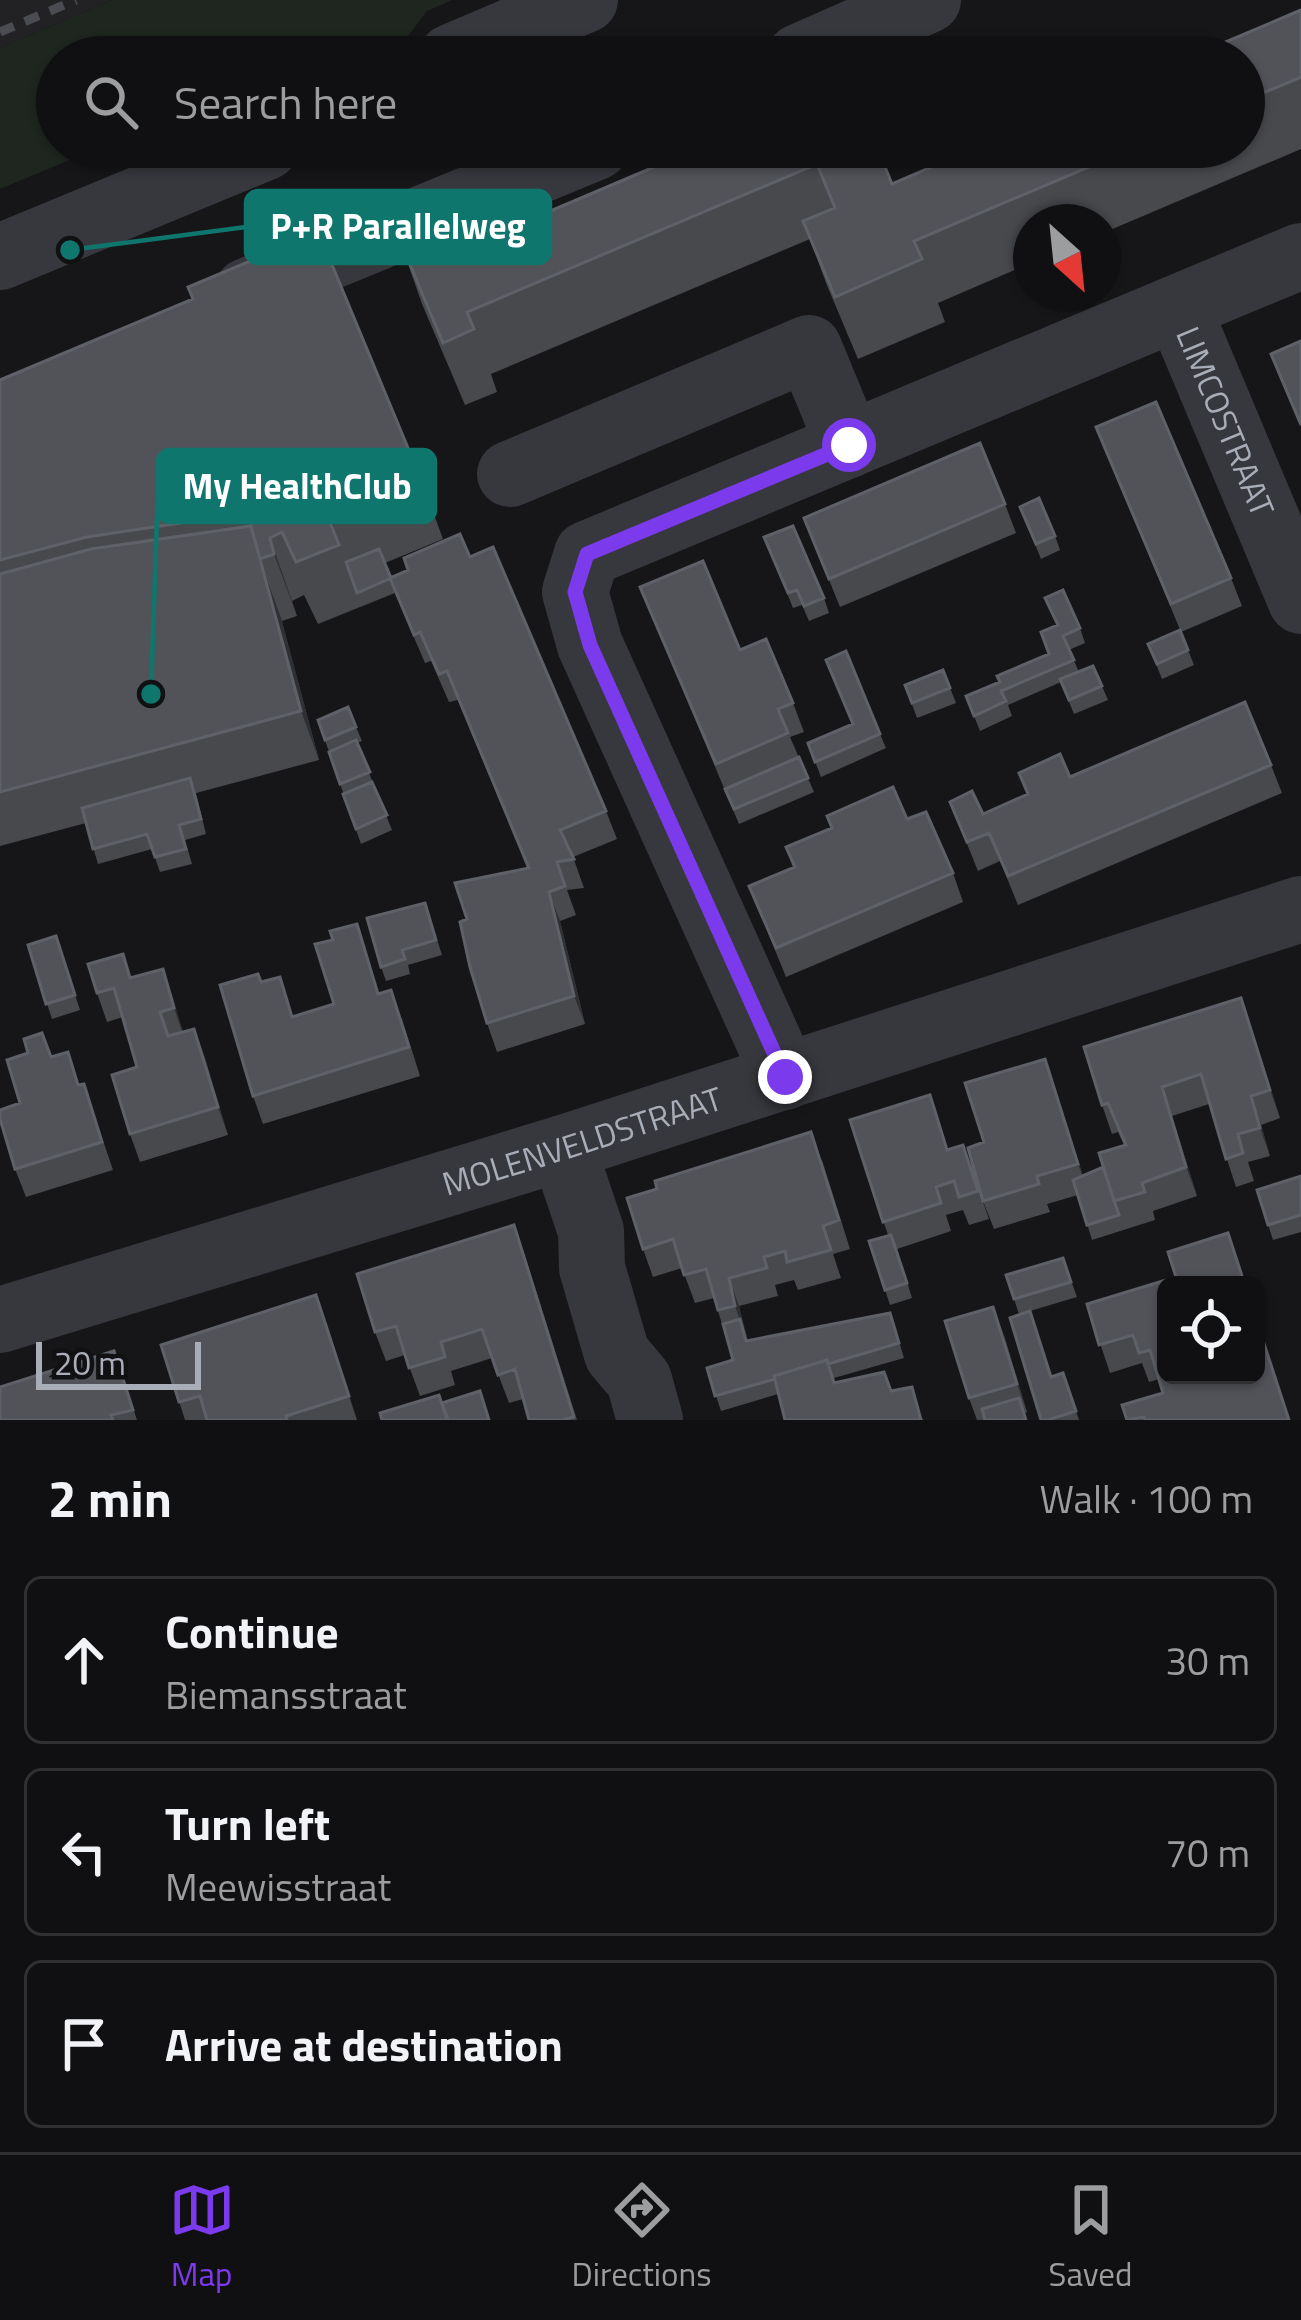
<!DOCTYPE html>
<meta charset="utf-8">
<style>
body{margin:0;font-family:"Titillium Web",sans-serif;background:#19191b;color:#f1f3f6}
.controls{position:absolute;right:36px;bottom:36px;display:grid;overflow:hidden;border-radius:18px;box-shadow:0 3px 9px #0004}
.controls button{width:108px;height:108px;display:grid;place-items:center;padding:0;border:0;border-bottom:3px solid #303032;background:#101012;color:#f1f3f6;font:60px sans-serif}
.compass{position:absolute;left:1013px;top:204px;width:108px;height:108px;border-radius:50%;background:#101012;box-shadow:0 3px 9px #0004;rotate:153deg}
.scale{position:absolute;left:36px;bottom:30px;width:165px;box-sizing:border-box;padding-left:12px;border:6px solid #a8adb8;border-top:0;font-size:33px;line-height:42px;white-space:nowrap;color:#a8adb8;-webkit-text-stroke:9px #111113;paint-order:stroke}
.stop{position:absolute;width:36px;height:36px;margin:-27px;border:9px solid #7c3aed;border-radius:50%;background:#fff}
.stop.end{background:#7c3aed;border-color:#fff;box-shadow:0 3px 12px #0008}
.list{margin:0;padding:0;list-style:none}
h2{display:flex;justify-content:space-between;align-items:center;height:156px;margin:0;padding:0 48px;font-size:51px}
h2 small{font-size:39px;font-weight:400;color:#9c9d9f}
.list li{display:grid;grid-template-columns:78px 1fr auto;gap:36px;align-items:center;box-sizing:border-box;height:168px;margin:0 24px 24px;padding:0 24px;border:3px solid #303032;border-radius:18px}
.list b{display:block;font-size:45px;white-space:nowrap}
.list p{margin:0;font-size:39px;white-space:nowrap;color:#9c9d9f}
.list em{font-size:39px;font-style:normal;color:#9c9d9f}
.icon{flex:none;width:66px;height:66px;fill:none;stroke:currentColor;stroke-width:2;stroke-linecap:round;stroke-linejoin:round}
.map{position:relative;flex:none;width:1301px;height:1420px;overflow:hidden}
.search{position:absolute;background:#101012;box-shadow:0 3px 9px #0004;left:36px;right:36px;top:36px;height:132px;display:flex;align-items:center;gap:30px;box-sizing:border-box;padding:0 42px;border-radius:66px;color:#9c9d9f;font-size:45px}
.sheet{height:732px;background:#101012}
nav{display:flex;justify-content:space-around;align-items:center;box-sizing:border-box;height:168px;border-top:3px solid #303032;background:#101012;font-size:33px;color:#9c9d9f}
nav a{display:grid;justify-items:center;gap:6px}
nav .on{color:#7c3aed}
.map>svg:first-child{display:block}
.built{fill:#222225}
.green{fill:#1e261f}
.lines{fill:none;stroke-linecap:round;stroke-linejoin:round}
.minor{stroke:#37383d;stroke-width:66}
.rail{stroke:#4a4c52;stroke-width:9;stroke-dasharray:15 12;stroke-linecap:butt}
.wall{fill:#47494d}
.shaded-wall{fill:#2f3033}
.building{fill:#525359;stroke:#5f6168;stroke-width:3}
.route{stroke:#7c3aed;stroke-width:15}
.labels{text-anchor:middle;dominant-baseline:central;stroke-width:9;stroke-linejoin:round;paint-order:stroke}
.street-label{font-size:33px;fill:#a8adb8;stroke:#111113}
.leader{fill:none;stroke:#0f766e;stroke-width:4.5}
.callout-dot{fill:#0f766e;stroke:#111113;stroke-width:4.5}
.callout{fill:#0f766e;stroke:#0f766e;stroke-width:4.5}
.callout-label{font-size:36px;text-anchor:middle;font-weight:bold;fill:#fff}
</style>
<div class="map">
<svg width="1301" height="1420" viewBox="0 0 1301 1420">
<rect width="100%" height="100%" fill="#161618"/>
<path class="built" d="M0 0H112L0 48Z"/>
<path class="green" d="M112 0H452L427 11 392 57H366L358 39 314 57H57V147H101L0 189V48Z"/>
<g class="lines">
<g class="minor">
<path d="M451 57 585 0"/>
<path d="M799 57 928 0"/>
<path d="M0 257 266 147"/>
<path d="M247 291 596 147"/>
<path id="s1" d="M1178 308 1301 601"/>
<path d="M510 474 809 348 849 445"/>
<path d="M785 1077 590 645 575 592 587 554 1301 256"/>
<path d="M563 1148 591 1231 592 1268 617 1354 639 1380 650 1420"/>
<path id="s2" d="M0 1320 563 1148 1301 909"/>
</g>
<path class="rail" d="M0 32 76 0"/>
</g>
<path class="wall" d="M1301 10V149L1103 233V222H1031V263L938 303 945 322 858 359 826 283 810 239 491 374 497 392 465 405 422 304 400 241 468 246 701 147H875L883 167 892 184 978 147H1244V57Z
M291 258 420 477 443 539 385 563 391 577 470 557 606 811 617 839 573 857 584 888 567 890 576 915 560 921 585 1024 497 1052 487 1023 467 919 527 868 458 700 449 702 431 661 425 663 395 593 318 624 304 595 292 601 297 616 282 621 281 618 319 760 196 793 206 834 185 840 192 864 160 872 152 849 98 864 86 823 0 846V380Z
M1096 427 1231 578 1242 606 1181 632Z
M1005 504 1016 533 840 607 804 518Z
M1020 507 1055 536 1060 550 1041 559Z
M764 537 824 598 829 613 809 621 802 605 793 608Z
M640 587 740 650 793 703 804 732 790 737 814 792 739 824Z
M1045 598 1080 628 1085 643 1069 650 1079 672 1102 686 1108 700 1074 714 1061 682 1008 705 1012 716 980 731 966 696 1000 682 1049 654 1057 625Z
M1180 630 1194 665 1162 679 1148 644Z
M943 670 956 703 917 718 905 685Z
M318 720 356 727 362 741 357 743 392 830 361 844Z
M880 734 886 748 821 777 808 743Z
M1271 765 1282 793 1018 905 1000 861 978 871 950 802 983 814 1027 794 1019 773 1070 777Z
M907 819 953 873 963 902 786 977 749 886 793 868 786 847Z
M430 918 442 955 408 965 410 974 386 981 381 967Z
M357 924 379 994 402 1019 420 1076 263 1124 253 1096 261 982 294 1017 334 1004 333 940Z
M56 936 80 1010 52 1019 28 945Z
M123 954 131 978 163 969 183 1032 194 1029 228 1135 140 1162 130 1134 137 1067 123 1017 107 1022 97 993Z
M1251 1027 1280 1118 1261 1125 1270 1156 1248 1162 1254 1181 1236 1187 1209 1104 1172 1116 1197 1196 1153 1211 1155 1220 1092 1240 1078 1195 1047 1204 1050 1212 994 1229 983 1201 984 1142 1055 1088 1083 1176 1103 1167 1124 1145 1118 1132 1112 1134 1102 1105Z
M51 1057 79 1085 84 1084 113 1170 26 1197 15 1169Z
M850 1120 940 1124 948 1150 963 1145 989 1219 969 1225 963 1210 946 1215 951 1231 897 1249 912 1298 890 1305 869 1241 888 1235Z
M822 1160 850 1249 833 1254 841 1278 798 1290 794 1280 775 1285 778 1296 739 1306 747 1341 895 1328 904 1358 834 1378 835 1383 891 1391 924 1420 778 1394 721 1411 707 1368 733 1360 714 1298 695 1303 682 1268 653 1277 643 1249Z
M1301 1176V1232L1273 1240 1257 1190Z
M1228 1233 1246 1285H1166V1375H1256V1316L1290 1420H1127L1122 1405 1163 1393 1159 1379 1149 1382 1142 1363 1110 1373 1087 1304 1176 1277 1168 1252Z
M524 1253 577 1420H529L523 1399 509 1403 492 1358 451 1371 455 1385 420 1396 405 1355 386 1361 375 1332Z
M1063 1258 1077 1297 1030 1311 1051 1377 1063 1373 1079 1420H1041L1019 1314 1014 1299Z
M316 1295 357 1420H185L161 1345Z
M1004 1335 1027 1412 1025 1413 1027 1420H977L969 1398Z
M114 1351 137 1420H0Z"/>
<path class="shaded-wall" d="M270 538 292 601 297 616 274 554Z
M263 569 281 618 319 760 301 711Z
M549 892 560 921 585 1024 574 996Z
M163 969 173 997 184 1037 174 1008Z
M1241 998 1251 1027 1280 1118 1270 1090Z
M194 1029 205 1057 228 1135 218 1107Z
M1045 1059 1055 1088 1088 1192 1078 1164Z
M1162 1087 1172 1116 1197 1196 1186 1167Z
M1251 1096 1261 1125 1270 1156 1260 1128Z
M514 1225 524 1253 577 1420 574 1417Z
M729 1278 739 1306 752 1356 735 1306Z
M316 1295 327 1324 357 1420 349 1396Z
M993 1307 1004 1335 1027 1412 1017 1384Z"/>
<path class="building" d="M1301 10V77L1244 101V57H1190Z
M701 147H861L864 165 885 167 892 184 978 147H1136L914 241 922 259 835 297 803 221 835 208 817 164 467 312 474 329 443 343 400 241 455 217 468 246Z
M323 243 420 477 327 515 339 545 296 562 282 532 270 538 274 554 260 559 247 513 87 537 0 560V380L193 299 188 287 286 246 291 258Z
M1301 341V425L1271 354Z
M1156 402 1231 578 1171 604 1096 427Z
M980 443 1005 504 829 579 804 518Z
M1039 498 1055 536 1036 544 1020 507Z
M251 526 301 711 0 792V574L91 549Z
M793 526 824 598 804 606 797 590 788 593 764 537Z
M460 534 470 557 493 547 606 811 560 830 574 859 557 862 565 886 549 892 574 996 487 1023 470 967 460 922 467 919 455 883 529 868 447 671 439 674 420 632 414 635 390 578 408 570 404 558Z
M379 549 391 578 357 593 346 562Z
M703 561 740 650 766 639 793 703 778 709 788 733 716 764 640 587Z
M1063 590 1080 628 1063 636 1074 660 1001 691 1006 701 974 716 966 696 1000 682 997 676 1049 654 1041 632 1058 625 1045 598Z
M1180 630 1188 650 1157 664 1148 644Z
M846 651 880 734 815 762 808 743 853 724 826 660Z
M1093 666 1102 686 1069 700 1060 679Z
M943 670 950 688 912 703 905 685Z
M1245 702 1271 765 1008 876 989 833 967 842 950 802 972 791 983 814 1028 794 1019 773 1060 754 1070 777Z
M348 707 356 727 325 740 318 720Z
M356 740 370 772 340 784 329 752Z
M799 757 808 778 734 809 725 789Z
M190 778 201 819 179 825 186 849 155 857 147 834 93 849 82 808Z
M372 782 387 815 356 829 343 794Z
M893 787 907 819 926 812 953 873 776 948 749 886 795 867 786 847 832 828 827 816Z
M425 903 436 940 402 950 405 959 381 967 367 918Z
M357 924 378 994 391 990 409 1047 253 1096 220 985 258 974 261 982 280 977 292 1017 334 1004 315 944 333 940 330 931Z
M56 936 75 995 46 1004 28 945Z
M123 954 130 978 163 969 174 1008 160 1012 168 1036 194 1029 218 1107 130 1134 112 1075 137 1067 114 988 97 993 88 964Z
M1241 998 1270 1090 1251 1096 1260 1128 1238 1134 1243 1153 1226 1159 1201 1074 1162 1087 1186 1167 1142 1183 1145 1192 1114 1201 1099 1153 1126 1145 1108 1103 1102 1105 1084 1047Z
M42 1033 51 1057 68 1052 78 1085 84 1084 102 1142 15 1169 0 1119V1110L20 1103 7 1060 28 1053 24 1039Z
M1045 1059 1078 1164 1037 1176 1039 1184 983 1201 968 1148 984 1142 965 1083Z
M930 1095 947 1150 963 1145 978 1191 959 1197 954 1181 936 1187 941 1203 883 1222 850 1120Z
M811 1132 839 1220 823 1226 831 1250 787 1262 785 1251 764 1257 767 1268 729 1278 735 1306 718 1310 706 1269 684 1275 673 1239 643 1249 627 1198 657 1189 655 1181Z
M1103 1167 1119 1215 1087 1225 1073 1180Z
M1301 1176V1215L1268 1225 1257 1190Z
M514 1225 574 1417 562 1420H529L515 1369 498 1375 482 1329 441 1342 445 1357 409 1368 396 1326 375 1332 357 1274Z
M1228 1233 1245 1285H1166V1375H1256V1319L1289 1420H1145L1144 1417 1127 1420 1122 1405 1163 1393 1150 1350 1139 1353 1133 1335 1099 1345 1087 1304 1176 1277 1168 1252Z
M891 1235 907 1283 885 1290 869 1241Z
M1063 1258 1071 1282 1014 1299 1006 1275Z
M316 1295 349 1396 286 1416 287 1420H207L200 1396 179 1402 161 1345Z
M993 1307 1017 1384 969 1398 945 1321Z
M1030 1311 1051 1377 1063 1373 1076 1411 1048 1420H1041L1010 1318Z
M890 1313 899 1343 828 1364 827 1360 774 1376 775 1379 715 1396 707 1368 733 1360 723 1324 740 1319 746 1341Z
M114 1351 133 1410 111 1415 113 1420H0V1387Z
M827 1360 834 1383 884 1372 891 1391 912 1387 921 1420H785L774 1376Z
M480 1391 489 1420H448L442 1403Z
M439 1395 447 1420H382L380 1413Z
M1019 1398 1026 1420H985L982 1409Z"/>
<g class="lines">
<path class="route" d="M785 1077 590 645 575 592 587 554 849 445"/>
</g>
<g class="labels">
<g class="street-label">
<text stroke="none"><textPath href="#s1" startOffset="123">LIMCOSTRAAT</textPath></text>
<text stroke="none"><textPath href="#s2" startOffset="609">MOLENVELDSTRAAT</textPath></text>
</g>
</g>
<path class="leader" d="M70 250L246 227M151 694L158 486"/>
<g class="callout-dot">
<circle cx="70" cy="250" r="12"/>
<circle cx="151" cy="694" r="12"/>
</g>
<g class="callout">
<rect x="246" y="191" width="304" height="72" rx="12"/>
<rect x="158" y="450" width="277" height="72" rx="12"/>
</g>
<g class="callout-label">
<text x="398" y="239">P+R Parallelweg</text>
<text x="297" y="499">My HealthClub</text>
</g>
</svg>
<div class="controls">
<button><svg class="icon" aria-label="locate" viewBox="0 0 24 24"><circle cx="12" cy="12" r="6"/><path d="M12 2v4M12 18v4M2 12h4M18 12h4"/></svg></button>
</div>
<svg class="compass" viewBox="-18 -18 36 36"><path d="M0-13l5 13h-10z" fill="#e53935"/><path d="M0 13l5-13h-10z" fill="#9c9d9f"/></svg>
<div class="scale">20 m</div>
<div class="stop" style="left:849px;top:445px"></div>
<div class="stop end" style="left:785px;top:1077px"></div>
<div class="search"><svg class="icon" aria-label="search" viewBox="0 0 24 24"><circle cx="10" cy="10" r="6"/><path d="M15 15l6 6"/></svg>Search here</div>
</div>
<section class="sheet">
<h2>2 min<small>Walk · 100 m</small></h2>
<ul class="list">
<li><svg class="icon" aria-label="ahead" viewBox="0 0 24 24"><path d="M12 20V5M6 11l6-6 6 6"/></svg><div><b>Continue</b><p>Biemansstraat</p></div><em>30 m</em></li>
<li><svg class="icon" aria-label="left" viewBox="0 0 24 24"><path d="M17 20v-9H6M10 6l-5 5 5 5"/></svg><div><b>Turn left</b><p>Meewisstraat</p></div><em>70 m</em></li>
<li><svg class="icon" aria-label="arrive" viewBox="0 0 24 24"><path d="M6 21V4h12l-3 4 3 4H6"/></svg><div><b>Arrive at destination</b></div></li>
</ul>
</section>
<nav>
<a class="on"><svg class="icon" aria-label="map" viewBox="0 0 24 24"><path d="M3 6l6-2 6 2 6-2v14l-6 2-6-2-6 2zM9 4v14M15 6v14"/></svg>Map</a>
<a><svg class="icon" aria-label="directions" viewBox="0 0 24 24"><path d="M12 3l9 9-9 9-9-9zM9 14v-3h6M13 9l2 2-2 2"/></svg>Directions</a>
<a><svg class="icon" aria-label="saved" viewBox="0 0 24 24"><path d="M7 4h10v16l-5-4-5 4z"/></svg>Saved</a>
</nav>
